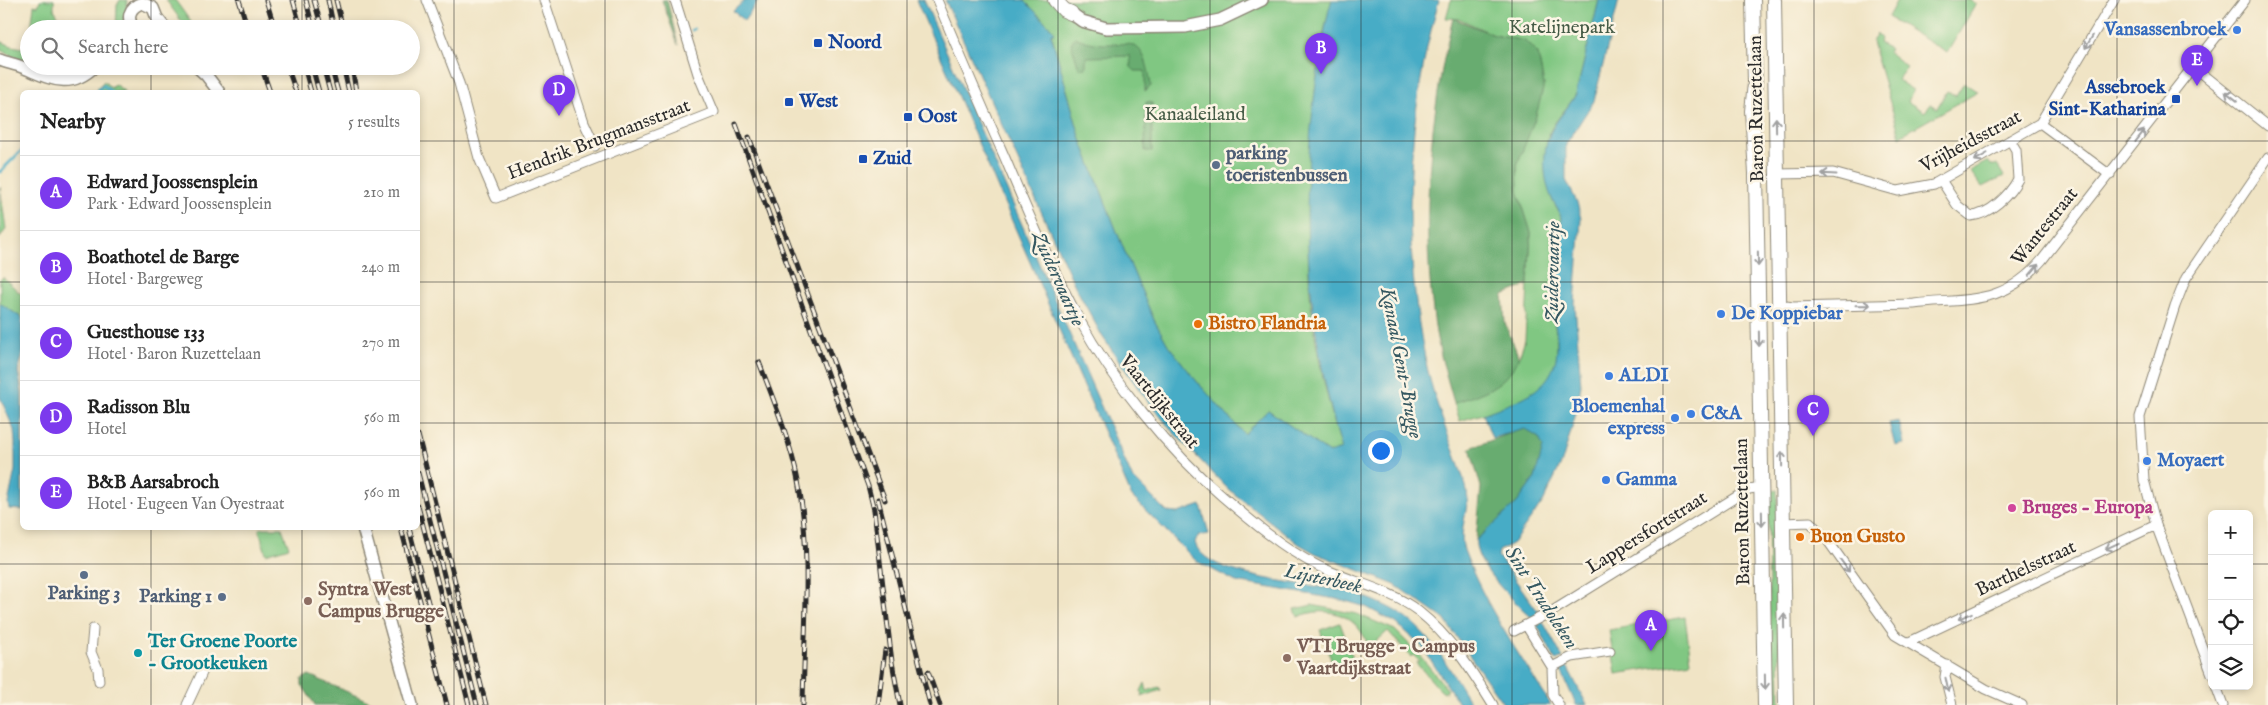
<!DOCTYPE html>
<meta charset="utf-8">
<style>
body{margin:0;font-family:"IM FELL English",serif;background:#f6f6f6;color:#222}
.controls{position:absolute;right:15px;bottom:15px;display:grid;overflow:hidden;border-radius:8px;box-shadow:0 2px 8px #0003}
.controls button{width:45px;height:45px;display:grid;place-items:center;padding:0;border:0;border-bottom:1px solid #e0e0e0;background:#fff;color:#222;font:25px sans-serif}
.you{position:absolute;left:1380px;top:450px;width:18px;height:18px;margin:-12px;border:4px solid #fff;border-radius:50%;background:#1a73e8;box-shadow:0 0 0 8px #1a73e833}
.badge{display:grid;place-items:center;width:32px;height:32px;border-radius:50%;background:#7c3aed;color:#fff;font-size:16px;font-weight:700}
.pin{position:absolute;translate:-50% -41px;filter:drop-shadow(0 1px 2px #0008)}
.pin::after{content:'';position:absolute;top:26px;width:18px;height:15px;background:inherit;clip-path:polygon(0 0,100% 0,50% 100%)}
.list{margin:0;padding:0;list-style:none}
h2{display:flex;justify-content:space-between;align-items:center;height:65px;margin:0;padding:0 20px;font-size:21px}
h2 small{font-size:16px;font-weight:400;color:#767676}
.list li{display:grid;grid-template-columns:32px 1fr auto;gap:15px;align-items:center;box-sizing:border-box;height:75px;padding:0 20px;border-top:1px solid #e0e0e0}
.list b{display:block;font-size:19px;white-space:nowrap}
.list p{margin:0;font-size:16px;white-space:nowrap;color:#767676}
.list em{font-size:16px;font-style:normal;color:#767676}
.icon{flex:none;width:28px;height:28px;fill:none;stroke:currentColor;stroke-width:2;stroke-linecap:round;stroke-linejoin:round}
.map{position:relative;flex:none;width:2268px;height:705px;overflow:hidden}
.search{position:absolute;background:#fff;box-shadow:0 2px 8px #0003;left:20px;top:20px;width:400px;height:55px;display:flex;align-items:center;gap:12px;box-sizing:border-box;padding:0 18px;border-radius:28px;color:#767676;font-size:19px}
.panel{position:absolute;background:#fff;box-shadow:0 2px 8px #0003;left:20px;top:90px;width:400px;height:440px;border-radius:8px}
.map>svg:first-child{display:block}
.green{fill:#80c782;stroke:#567956}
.forest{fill:#68ac70;stroke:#4a6c4e}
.water{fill:#47acc6;stroke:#396c78}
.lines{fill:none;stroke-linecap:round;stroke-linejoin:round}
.stream{stroke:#47acc6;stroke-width:3}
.street-casing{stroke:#8e8878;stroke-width:11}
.secondary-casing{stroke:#8e8878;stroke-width:14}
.primary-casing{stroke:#8e8878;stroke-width:16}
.street{stroke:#fff;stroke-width:9}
.secondary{stroke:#fff;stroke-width:11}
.primary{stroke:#fff;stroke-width:14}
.rail-casing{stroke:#2b2b2b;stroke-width:5}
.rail{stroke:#fcf5e5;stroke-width:3;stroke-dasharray:9;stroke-linecap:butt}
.oneway{stroke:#a0a0a0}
.grid{fill:none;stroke:#2b2b2b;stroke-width:1;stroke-opacity:0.55}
.shop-dot{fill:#3f7fe0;stroke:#fcf5e5;stroke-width:2}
.transit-dot{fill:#1a4fb4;stroke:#fcf5e5;stroke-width:2}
.service-dot{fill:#5c6f8a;stroke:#fcf5e5;stroke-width:2}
.food-dot{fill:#e8710a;stroke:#fcf5e5;stroke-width:2}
.hotel-dot{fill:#d1479c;stroke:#fcf5e5;stroke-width:2}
.education-dot{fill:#8d6e63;stroke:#fcf5e5;stroke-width:2}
.culture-dot{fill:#0f9aa8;stroke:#fcf5e5;stroke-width:2}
.labels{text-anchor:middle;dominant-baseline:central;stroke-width:5;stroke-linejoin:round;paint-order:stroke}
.park-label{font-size:19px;fill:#445a45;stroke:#fcf5e5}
.shop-label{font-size:19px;font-weight:bold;fill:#366cbe;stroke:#fcf5e5;text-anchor:start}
.transit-label{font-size:19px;font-weight:bold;fill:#164399;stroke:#fcf5e5;text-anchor:start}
.street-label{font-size:19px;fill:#2b2b2b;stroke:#fcf5e5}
.service-label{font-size:19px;font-weight:bold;fill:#4e5e75;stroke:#fcf5e5;text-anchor:start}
.food-label{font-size:19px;font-weight:bold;fill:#c56008;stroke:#fcf5e5;text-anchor:start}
.hotel-label{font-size:19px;font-weight:bold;fill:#b23c85;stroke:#fcf5e5;text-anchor:start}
.education-label{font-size:19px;font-weight:bold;fill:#785e54;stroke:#fcf5e5;text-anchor:start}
.culture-label{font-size:19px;font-weight:bold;fill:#0d838f;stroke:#fcf5e5;text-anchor:start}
.water-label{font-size:20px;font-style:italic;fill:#355861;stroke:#fcf5e5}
</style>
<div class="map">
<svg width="2268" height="705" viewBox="0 0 2268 705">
<rect width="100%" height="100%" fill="#fcf5e5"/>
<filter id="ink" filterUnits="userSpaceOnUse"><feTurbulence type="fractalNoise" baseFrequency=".02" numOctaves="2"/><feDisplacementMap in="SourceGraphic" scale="10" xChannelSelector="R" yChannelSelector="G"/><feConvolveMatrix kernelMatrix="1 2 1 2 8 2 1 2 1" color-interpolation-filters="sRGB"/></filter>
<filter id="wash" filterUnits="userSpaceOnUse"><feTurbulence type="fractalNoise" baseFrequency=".0096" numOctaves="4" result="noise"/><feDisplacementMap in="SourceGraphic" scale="20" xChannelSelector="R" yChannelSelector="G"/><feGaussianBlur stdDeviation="1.12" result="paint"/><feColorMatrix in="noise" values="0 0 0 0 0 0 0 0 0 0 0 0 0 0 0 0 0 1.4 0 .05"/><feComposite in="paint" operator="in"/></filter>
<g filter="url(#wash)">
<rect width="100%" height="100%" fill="#f0e4c5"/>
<path class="green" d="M40 0H54V9L58 16 45 29H31L34 5 38 6Z
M120 0H127V4L122 29H116L117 5Z
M166 0H175L196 29H187Z
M1024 0H1332C1315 58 1312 116 1311 176 1310 209 1307 242 1309 274 1311 333 1325 393 1342 449L1329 453 1268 410 1244 434 1198 383 1168 345 1154 320 1124 250 1080 137 1051 33 1055 32Z
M1451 0H1599L1576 94C1568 109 1549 124 1547 142 1546 156 1549 185 1552 199 1554 206 1560 211 1561 219 1566 245 1554 272 1553 298 1552 317 1558 336 1557 355 1553 399 1493 410 1460 421L1454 403C1488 390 1516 377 1525 339L1531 233 1518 191 1517 165 1544 85 1538 54 1525 41 1494 35 1460 19 1446 18Z
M1897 0H1969L1976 4 1947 53 1888 17Z
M1877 33 1881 39 1879 43 1890 49 1888 52 1907 67 1897 80 1913 90 1908 102 1925 112 1930 104 1937 108 1947 91 1956 96 1964 83 1978 92 1900 136 1872 42Z
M0 41 12 46 29 49V64L0 50Z
M34 66H82V70L63 76Z
M104 81 111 88 115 84 125 92H103L97 88Z
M1988 161 1991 165H1997L2004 176 1982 187 1970 171Z
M0 187 6 229 0 238Z
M3 277 22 295V318L0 303V280Z
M1768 490H1777L1780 705H1770Z
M263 528H282L289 547 266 554 259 529Z
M1312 605 1357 614 1395 630 1417 652 1448 690 1444 693 1440 690 1416 663 1419 661 1413 655 1411 657 1388 631 1369 648C1359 615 1328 604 1298 617L1295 609Z
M1685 617 1691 662 1616 674 1609 630Z
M1340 623 1356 666 1336 673 1320 630Z
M1145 683 1147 691 1159 687 1161 690 1142 697 1141 691Z"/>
<path class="forest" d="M662 0H667L678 45Z
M1453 18 1494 35 1525 41 1538 54 1544 85 1536 116 1517 165 1518 191 1531 233 1528 285 1503 295 1505 323 1519 358C1503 388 1484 392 1454 403 1448 380 1440 356 1436 333 1420 229 1428 120 1453 18Z
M1075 37C1120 58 1142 18 1151 86L1145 91V71H1135L1131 67 1130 56 1086 57V68H1079L1071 43Z
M1146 102 1152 103V151H1145Z
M1525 428 1539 438 1544 447 1535 478 1517 503 1476 540 1481 487 1470 448Z
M309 675 373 703 394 705H315L302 685V679Z"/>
<path class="water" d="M745 0H759L744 21 733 11Z
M916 0H924L1132 477 1167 512 1178 513 1201 505 1209 534 1198 536 1195 542C1203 579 1318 584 1349 592 1367 597 1387 605 1402 615 1434 636 1452 674 1472 705H1460L1421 645 1396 623 1366 607 1342 600 1236 582 1196 561 1132 497Z
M945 0H1024L1055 32 1051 34 1080 137 1124 250 1154 320 1168 345 1198 383 1244 434 1268 410 1329 453 1342 449C1298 302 1298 158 1329 9L1332 0H1439C1405 118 1401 247 1427 367 1436 408 1453 446 1466 486 1472 505 1457 531 1464 550 1484 605 1520 655 1551 705H1504L1444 619 1395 585 1315 553 1299 544 1228 489 1172 431 1140 391 1102 336 1075 286Z
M1599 0H1619L1594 101 1566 144V180L1577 202 1581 219 1575 304 1581 385 1577 410 1562 462 1543 502 1513 543 1499 551 1498 556 1540 614 1532 618C1514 601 1473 565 1476 540L1517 503 1535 478 1543 447 1539 438 1525 429 1492 438 1483 414C1521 399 1560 390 1557 340 1556 325 1551 310 1553 295 1556 271 1566 244 1561 219 1560 211 1555 206 1552 199 1544 182 1542 156 1548 139 1553 122 1568 109 1576 94Z
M0 303 22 318V358L18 371 22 392V510L9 509 8 503 15 470V443L14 430 0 397Z
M1899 421 1904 444 1895 446 1889 423Z
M1542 620 1563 658 1556 661 1536 623Z
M1566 665 1568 668 1587 705H1576L1560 668Z"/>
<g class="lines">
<path class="stream" d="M692 30 694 29
M96 92 103 85 111 92
M0 172 22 150"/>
</g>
</g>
<g filter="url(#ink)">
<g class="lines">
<g class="street-casing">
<path id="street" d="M427 0 459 83 479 158 496 198 714 112 698 74 675 0
M544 0 584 122 595 146
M937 0C959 53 982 106 1005 158 1028 213 1051 267 1079 319 1112 380 1169 451 1222 496 1251 521 1283 548 1316 565 1350 582 1388 588 1418 611 1450 636 1472 671 1493 705
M2194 67 2268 126
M2040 123 2110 175
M1777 174 1833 173 1898 191 1934 184 2040 123 2114 0
M1941 180 1957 205 1971 216C1989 215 2010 195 2018 179L2016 150 2010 140
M1779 305 1793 307 1914 304C1968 298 2003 306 2042 260L2245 0
M1783 523 1810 522 1828 541 1895 635 1986 689 2022 705
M1526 625 1552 667 1553 695 1559 705
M93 629 91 652 98 669 99 681
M1514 631 1551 612 1749 489 1762 487
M1909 642 2156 525
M1947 665 1945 677 1952 705
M1552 667 1572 657 1610 651
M2212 674 2156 525 2144 480 2140 417 2175 306 2186 278 2268 158
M2216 686 2223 705
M187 705 207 662"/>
</g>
<g class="secondary-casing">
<path id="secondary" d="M1071 13 1082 21 1106 28 1185 27 1220 20 1262 0
M134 29C126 18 129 7 142 3L153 8 157 18 166 29
M0 60C7 63 15 64 22 67 50 78 69 91 95 66
M196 66 206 75 219 92
M363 528 412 705"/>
</g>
<g class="primary-casing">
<path id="primary" d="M1055 0 1064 10 1071 13
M1753 0 1755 83 1752 111 1756 173 1765 705
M1774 0 1786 705"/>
</g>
<use href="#street" class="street"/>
<use href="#secondary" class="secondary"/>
<use href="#primary" class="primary"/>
<g class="rail-casing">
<path id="rail" d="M239 0 248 29
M266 0 275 29
M293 0 301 29
M306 0 313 29
M314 0 322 29
M328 0 334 29
M336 0 343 29
M261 66 270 92
M287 66 296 92
M304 66 311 92
M312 66 319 92
M323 66 330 92
M331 66 338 92
M343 66 349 92
M352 66 356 92
M736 124 868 486 874 510 892 662 900 705
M749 137 885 500
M759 362C774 401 790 440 798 481 812 554 804 631 803 705
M418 435 486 705
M418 473 477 705
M878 499 930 705
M418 506 469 705
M401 528 447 705
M409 528 430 610
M928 672 940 705
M878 705 885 650"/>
</g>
<use href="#rail" class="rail"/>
</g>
<defs><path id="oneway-shaft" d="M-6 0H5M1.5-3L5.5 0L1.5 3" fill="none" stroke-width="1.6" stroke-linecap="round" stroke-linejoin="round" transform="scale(1.25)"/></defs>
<g class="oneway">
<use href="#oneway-shaft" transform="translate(2089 42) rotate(121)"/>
<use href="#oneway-shaft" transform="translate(2231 96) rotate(-142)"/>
<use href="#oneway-shaft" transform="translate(1776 125) rotate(-91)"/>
<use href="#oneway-shaft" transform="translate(2140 136) rotate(-52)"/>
<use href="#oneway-shaft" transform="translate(1981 157) rotate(150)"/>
<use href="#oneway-shaft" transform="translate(1829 174) rotate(-177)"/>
<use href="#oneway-shaft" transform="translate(1758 259) rotate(89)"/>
<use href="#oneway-shaft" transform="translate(2034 270) rotate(-50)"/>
<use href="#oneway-shaft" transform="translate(1863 305) rotate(-1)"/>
<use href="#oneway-shaft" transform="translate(1759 339) rotate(89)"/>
<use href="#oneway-shaft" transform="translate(1782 459) rotate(-91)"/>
<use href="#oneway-shaft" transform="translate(1762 519) rotate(89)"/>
<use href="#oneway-shaft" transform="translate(2112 546) rotate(155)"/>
<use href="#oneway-shaft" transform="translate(1845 566) rotate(54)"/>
<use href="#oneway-shaft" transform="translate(1965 616) rotate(155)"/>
<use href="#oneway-shaft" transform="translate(1784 621) rotate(-91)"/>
<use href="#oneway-shaft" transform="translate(1765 682) rotate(89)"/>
<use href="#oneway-shaft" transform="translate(1947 685) rotate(78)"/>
</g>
</g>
<path class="grid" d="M151 0V29M302 0V29M454 0V705M605 0V705M756 0V705M907 0V705M1058 0V705M1210 0V705M1361 0V705M1512 0V705M1663 0V705M1814 0V705M1966 0V705M2117 0V705M151 66V92M302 66V92M0 141H22M418 141H2268M0 282H22M418 282H2268M0 423H22M418 423H2268M151 528V705M302 528V705M0 564H2212M2249 564H2268"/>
<g class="shop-dot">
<circle cx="2237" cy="30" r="5"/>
<circle cx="1721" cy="314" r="5"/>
<circle cx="1609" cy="376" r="5"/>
<circle cx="1691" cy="414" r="5"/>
<circle cx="1675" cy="418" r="5"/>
<circle cx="2147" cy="461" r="5"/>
<circle cx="1606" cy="480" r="5"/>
</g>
<g class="transit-dot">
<rect x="813" y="38" width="10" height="10" rx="2.5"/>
<rect x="2171" y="94" width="10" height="10" rx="2.5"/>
<rect x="784" y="97" width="10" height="10" rx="2.5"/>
<rect x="903" y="112" width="10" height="10" rx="2.5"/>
<rect x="858" y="154" width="10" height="10" rx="2.5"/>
</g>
<g class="service-dot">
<circle cx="1216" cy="165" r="5"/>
<circle cx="84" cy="575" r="5"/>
<circle cx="222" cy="597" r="5"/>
</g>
<g class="food-dot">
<circle cx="1198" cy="324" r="5"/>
<circle cx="1800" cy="537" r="5"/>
</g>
<circle class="hotel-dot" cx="2012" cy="508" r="5"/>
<g class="education-dot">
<circle cx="308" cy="601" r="5"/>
<circle cx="1287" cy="658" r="5"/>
</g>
<circle class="culture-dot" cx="138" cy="653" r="5"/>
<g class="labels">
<g class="park-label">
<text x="1562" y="28">Katelijnepark</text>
<text x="1195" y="115">Kanaaleiland</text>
</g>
<g class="shop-label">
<text x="2227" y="30" text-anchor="end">Vansassenbroek</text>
<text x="1731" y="314">De Koppiebar</text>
<text x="1619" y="376">ALDI</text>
<text x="1665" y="407" text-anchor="end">Bloemenhal<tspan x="1665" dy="22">express</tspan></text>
<text x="1701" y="414">C&amp;A</text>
<text x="2157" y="461">Moyaert</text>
<text x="1616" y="480">Gamma</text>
</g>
<g class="transit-label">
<text x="828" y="43">Noord</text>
<text x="2166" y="88" text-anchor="end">Assebroek<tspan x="2166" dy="22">Sint-Katharina</tspan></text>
<text x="799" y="102">West</text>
<text x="918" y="117">Oost</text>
<text x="873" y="159">Zuid</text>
</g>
<g class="street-label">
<text transform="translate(1757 109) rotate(-91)">Baron Ruzettelaan</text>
<text transform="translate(599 140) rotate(-21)">Hendrik Brugmansstraat</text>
<text transform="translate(1971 142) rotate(-28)">Vrijheidsstraat</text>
<text transform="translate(2045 227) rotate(-51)">Wantestraat</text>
<text transform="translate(1159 402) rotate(51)">Vaartdijkstraat</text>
<text transform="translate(1743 512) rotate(-91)">Baron Ruzettelaan</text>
<text transform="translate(1647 533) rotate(-32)">Lappersfortstraat</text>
<text transform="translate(2026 569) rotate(-25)">Barthelsstraat</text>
</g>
<g class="service-label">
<text x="1226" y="154">parking<tspan x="1226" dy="22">toeristenbussen</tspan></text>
<text x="84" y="594" text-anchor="middle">Parking 3</text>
<text x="212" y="597" text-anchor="end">Parking 1</text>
</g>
<g class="food-label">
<text x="1208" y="324">Bistro Flandria</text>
<text x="1810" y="537">Buon Gusto</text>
</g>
<g class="hotel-label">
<text x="2022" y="508">Bruges - Europa</text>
</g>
<g class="education-label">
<text x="318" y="590">Syntra West<tspan x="318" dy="22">Campus Brugge</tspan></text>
<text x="1297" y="647">VTI Brugge - Campus<tspan x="1297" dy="22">Vaartdijkstraat</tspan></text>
</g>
<g class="culture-label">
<text x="148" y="642">Ter Groene Poorte<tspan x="148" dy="22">- Grootkeuken</tspan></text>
</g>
<g class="water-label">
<text transform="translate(1553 272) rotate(-89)">Zuidervaartje</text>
<text transform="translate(1058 279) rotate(66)">Zuidervaartje</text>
<text transform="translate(1401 363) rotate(79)">Kanaal Gent-Brugge</text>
<text transform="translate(1323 579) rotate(12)">Lijsterbeek</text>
<text transform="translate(1541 598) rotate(57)">Sint Trudoleken</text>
</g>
</g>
</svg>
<div class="controls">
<button>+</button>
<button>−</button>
<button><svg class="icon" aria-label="locate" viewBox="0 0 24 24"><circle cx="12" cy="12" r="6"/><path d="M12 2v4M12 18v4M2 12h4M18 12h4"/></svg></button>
<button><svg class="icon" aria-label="layers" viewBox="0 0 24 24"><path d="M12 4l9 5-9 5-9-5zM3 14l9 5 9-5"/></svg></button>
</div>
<div class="you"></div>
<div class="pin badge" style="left:1651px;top:651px">A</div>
<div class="pin badge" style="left:1321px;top:74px">B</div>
<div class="pin badge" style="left:1813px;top:436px">C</div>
<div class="pin badge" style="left:559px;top:116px">D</div>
<div class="pin badge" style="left:2197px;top:86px">E</div>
<div class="search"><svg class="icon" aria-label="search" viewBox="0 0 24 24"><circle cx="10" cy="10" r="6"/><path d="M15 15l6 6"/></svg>Search here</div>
<section class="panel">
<h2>Nearby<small>5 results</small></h2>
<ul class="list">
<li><span class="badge">A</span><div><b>Edward Joossensplein</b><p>Park · Edward Joossensplein</p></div><em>210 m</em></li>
<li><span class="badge">B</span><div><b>Boathotel de Barge</b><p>Hotel · Bargeweg</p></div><em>240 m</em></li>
<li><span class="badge">C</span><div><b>Guesthouse 133</b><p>Hotel · Baron Ruzettelaan</p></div><em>270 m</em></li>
<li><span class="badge">D</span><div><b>Radisson Blu</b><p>Hotel</p></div><em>560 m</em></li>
<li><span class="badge">E</span><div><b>B&amp;B Aarsabroch</b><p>Hotel · Eugeen Van Oyestraat</p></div><em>560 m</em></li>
</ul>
</section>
</div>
